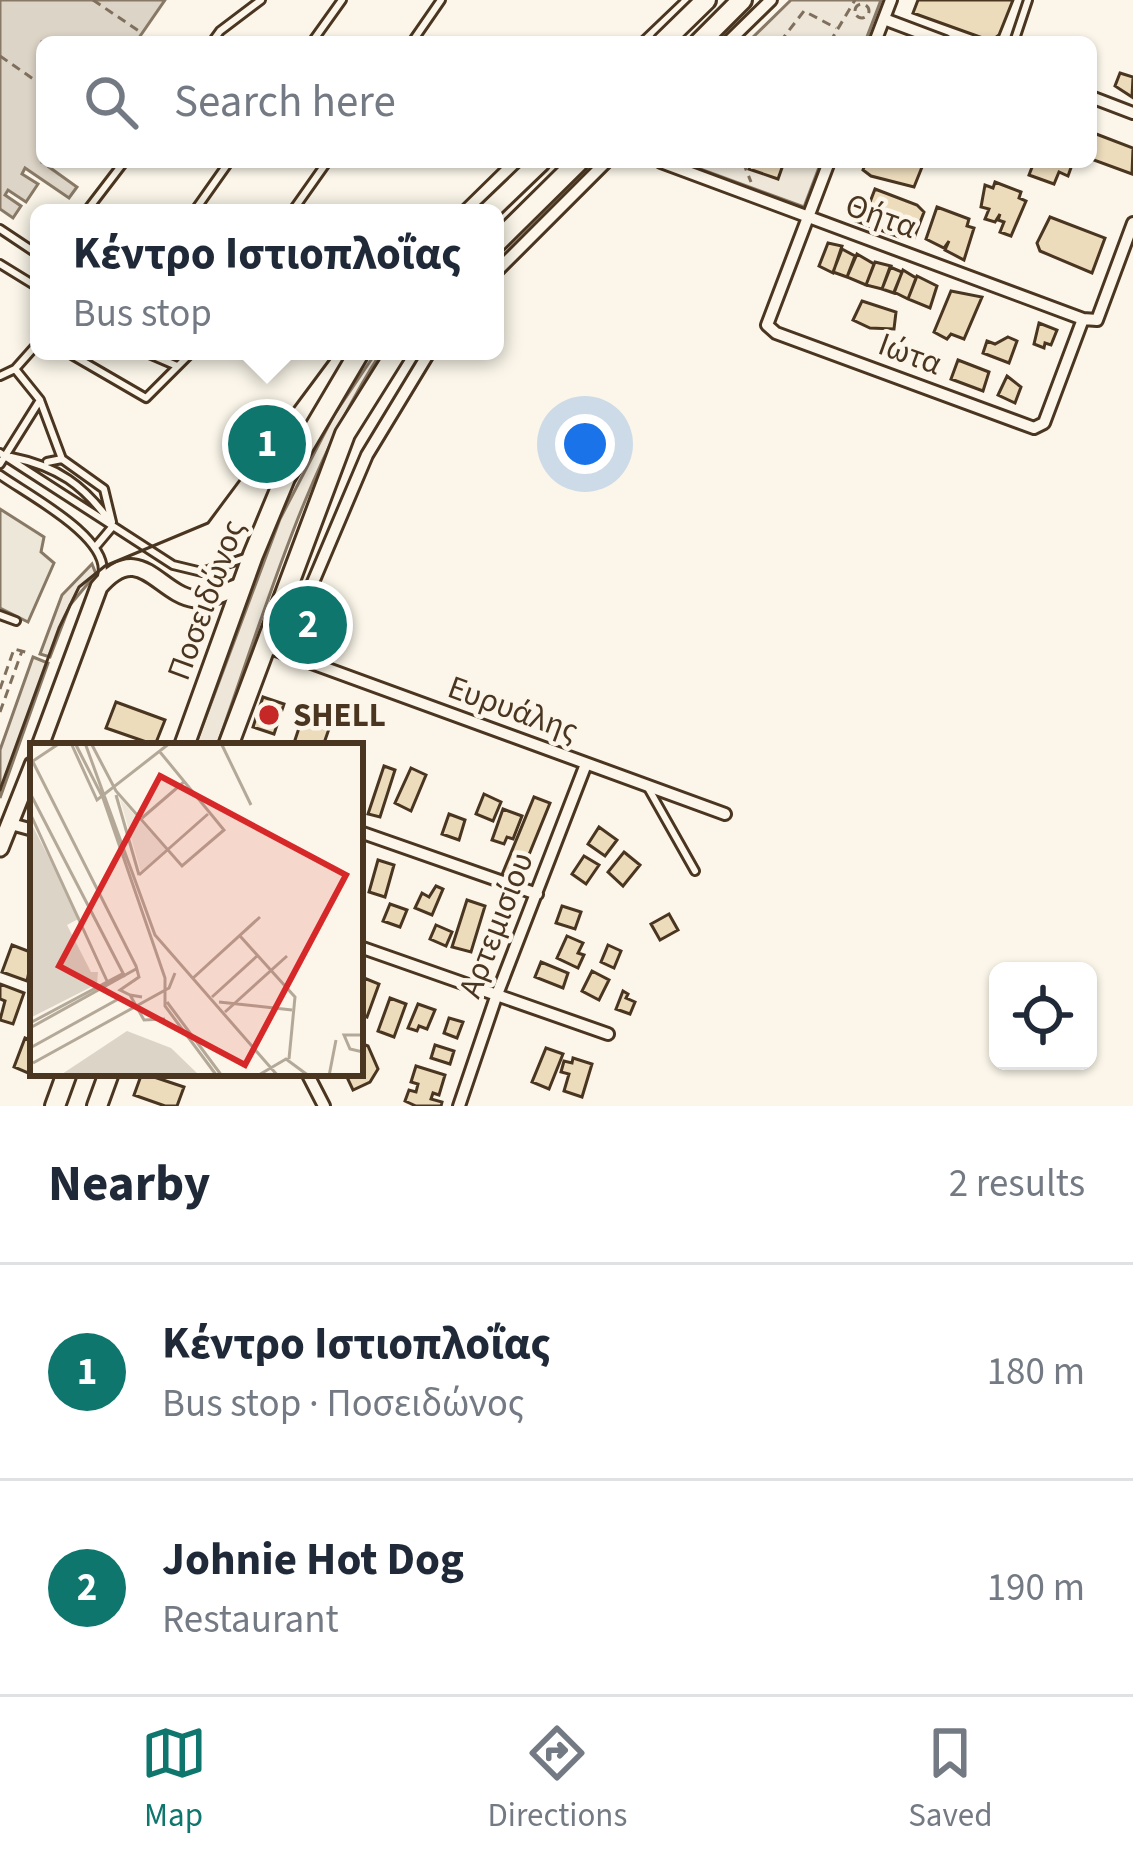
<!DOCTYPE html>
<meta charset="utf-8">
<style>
body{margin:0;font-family:"Source Sans 3",sans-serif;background:#f2f2f3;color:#1f2937}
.controls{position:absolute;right:36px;bottom:36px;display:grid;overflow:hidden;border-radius:18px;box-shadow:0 3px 9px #0004}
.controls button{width:108px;height:108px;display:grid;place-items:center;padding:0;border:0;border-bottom:3px solid #e0e1e3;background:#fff;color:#1f2937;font:60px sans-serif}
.you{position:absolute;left:585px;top:444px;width:42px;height:42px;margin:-30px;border:9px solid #fff;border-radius:50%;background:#1a73e8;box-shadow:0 0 0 18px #1a73e833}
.badge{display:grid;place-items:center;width:78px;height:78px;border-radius:50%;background:#0f766e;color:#fff;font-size:39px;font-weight:700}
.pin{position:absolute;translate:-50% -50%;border:6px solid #fff;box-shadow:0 3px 12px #0006}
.popup{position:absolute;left:30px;top:204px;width:474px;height:156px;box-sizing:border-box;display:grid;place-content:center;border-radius:18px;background:#fff;filter:drop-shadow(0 3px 9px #0005);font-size:39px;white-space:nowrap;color:#747a83}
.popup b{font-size:45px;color:#1f2937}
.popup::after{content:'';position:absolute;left:50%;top:100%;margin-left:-24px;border:24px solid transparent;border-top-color:#fff}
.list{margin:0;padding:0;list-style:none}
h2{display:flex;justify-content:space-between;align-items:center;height:156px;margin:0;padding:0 48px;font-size:51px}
h2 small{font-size:39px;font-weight:400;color:#747a83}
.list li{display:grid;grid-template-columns:78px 1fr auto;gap:36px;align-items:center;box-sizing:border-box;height:216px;padding:0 48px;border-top:3px solid #e0e1e3}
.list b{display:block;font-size:45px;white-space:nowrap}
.list p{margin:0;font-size:39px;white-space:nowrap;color:#747a83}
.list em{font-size:39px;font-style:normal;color:#747a83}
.icon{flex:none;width:66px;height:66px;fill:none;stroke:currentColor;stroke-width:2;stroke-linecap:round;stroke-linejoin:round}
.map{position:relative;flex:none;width:1133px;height:1106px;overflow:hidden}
.search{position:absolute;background:#fff;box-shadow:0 3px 9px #0004;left:36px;right:36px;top:36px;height:132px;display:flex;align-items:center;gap:30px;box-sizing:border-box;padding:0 42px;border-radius:18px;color:#747a83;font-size:45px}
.sheet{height:588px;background:#fff}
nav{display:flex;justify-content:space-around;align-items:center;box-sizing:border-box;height:168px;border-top:3px solid #e0e1e3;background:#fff;font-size:33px;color:#747a83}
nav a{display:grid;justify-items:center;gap:6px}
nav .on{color:#0f766e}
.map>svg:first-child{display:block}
.green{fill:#ede6d9;stroke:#887966;stroke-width:3}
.parking{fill:#ede7d9;stroke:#887966;stroke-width:3}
.water{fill:#dcd4c6;stroke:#887966;stroke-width:3}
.building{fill:#ecdcbc;stroke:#4a3520;stroke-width:3}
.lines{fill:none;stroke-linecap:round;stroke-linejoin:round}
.lane-casing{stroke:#4a3520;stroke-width:12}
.street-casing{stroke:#4a3520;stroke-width:16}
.secondary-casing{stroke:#4a3520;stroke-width:21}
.highway-casing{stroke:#4a3520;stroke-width:24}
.path{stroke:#7f6f5c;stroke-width:3;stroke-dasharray:9 6;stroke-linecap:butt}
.lane{stroke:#fbf6e9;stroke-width:6}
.street{stroke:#fbf6e9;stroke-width:10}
.secondary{stroke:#fbf6e9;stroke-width:15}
.highway{stroke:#fbf6e9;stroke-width:18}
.tram{stroke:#4a3520;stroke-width:3}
.poi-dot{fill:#c62828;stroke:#fbf6e9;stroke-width:4.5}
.labels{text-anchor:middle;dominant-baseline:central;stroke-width:9;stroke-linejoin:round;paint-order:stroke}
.street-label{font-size:33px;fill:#4a3520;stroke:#fbf6e9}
.poi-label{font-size:33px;font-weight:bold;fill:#4a3520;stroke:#fbf6e9;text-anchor:start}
.inset-road{fill:none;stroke:#b4a999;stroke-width:3}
.view{fill:#d62828;fill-opacity:0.15;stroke:#d62828;stroke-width:6}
.inset-edge{fill:none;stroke:#4a3520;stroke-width:6}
</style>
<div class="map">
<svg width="1133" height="1106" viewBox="0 0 1133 1106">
<rect width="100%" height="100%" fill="#fbf6e9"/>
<path class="green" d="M791 0H881L865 42H748Z
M681 162H821L804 207Z
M377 351H382C304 471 265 612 217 746H195L280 519 334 415Z
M92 564 96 574 70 605 50 657 40 654 62 595Z
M33 657 48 663 0 798V750Z"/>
<path class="parking" d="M0 509 44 537 41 552 54 563 28 622 0 608Z"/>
<path class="water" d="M0 0H165L136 42H42V162H52L49 167 77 187 69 198 25 168 22 174 38 184 26 202 8 190 5 195 21 206 13 218 0 209Z"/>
<path class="building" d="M918 0H1013L999 35 991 41 913 13Z
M1120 73 1133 77 1132 97 1115 86Z
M1091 132 1133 148 1132 174 1091 159Z
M752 162H784L778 179 749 169Z
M866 162H924L914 187 871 176 863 170Z
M1034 162H1073L1068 176 1059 172 1054 184 1029 175Z
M995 182 1021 192 1019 198 1026 201 1011 236 1000 232 1004 222 998 220 1000 214 995 222 985 219 989 209 981 207 985 185 993 188Z
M875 189 917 205 924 212 914 238 900 233 899 237 856 221 864 200 870 202Z
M937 207 969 219 967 226 974 228 964 260 945 250 949 241 944 248 926 239Z
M1050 217 1105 238 1092 273 1040 251 1037 243Z
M828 243 842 246 833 273 819 266Z
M842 249 855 256 847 277 833 272Z
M857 254 874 264 866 285 847 277Z
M875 262 891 266 882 289 866 285Z
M890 267 902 272 894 293 882 289Z
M903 270 916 278 908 299 894 292Z
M917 276 937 286 930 308 908 299Z
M951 291 982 297 964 339 951 334 947 339 934 332Z
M862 301 896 312 894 329 870 328 853 320Z
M1039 323 1057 330 1051 345 1045 343 1044 348 1034 344Z
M1008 337 1017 341 1009 363 983 353 987 341 995 344Z
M958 360 989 372 983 391 951 379Z
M1007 376 1021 387 1015 403 998 395Z
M263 697 284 704 274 734 253 727Z
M116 702 165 720 155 745 106 728Z
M303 716 330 726 323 746H293Z
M384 766 395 770 380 817 368 814Z
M411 768 426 775 411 811 395 803Z
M484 794 501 802 493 821 476 814Z
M534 797 550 803 517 884 501 877Z
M503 809 522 816 513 839 507 837 504 844 492 840Z
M449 814 465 820 459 840 442 834Z
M599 827 617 840 605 856 588 844Z
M624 852 640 865 623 886 608 872Z
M584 856 599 865 586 884 572 874Z
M378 860 394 865 385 897 369 892Z
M436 886 443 889 432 915 415 908 422 893 429 897Z
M467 900 485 906 471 952 452 947Z
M390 904 407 910 400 927 383 921Z
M562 906 581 912 575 929 556 923Z
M669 914 678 930 660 940 651 924Z
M436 925 452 932 446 946 430 939Z
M567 936 583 943 578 953 584 955 578 968 557 958Z
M12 945 33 953 27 981 2 972Z
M608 945 621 951 614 968 601 962Z
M541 962 568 973 563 988 535 977Z
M592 971 609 980 599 1000 582 991Z
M364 978 379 984 367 1017 360 1014Z
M0 984 24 993 13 1024 0 1020 5 1001 0 999Z
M623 991 628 994 626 998 635 1002 630 1014 616 1009Z
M390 998 406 1004 394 1037 378 1031Z
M418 1004 435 1010 427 1029 419 1026 417 1031 408 1028Z
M449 1018 463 1022 457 1038 444 1033Z
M25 1038 33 1041 35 1076 14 1067Z
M360 1043 368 1046 378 1069 370 1082 353 1090 345 1073H360Z
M435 1045 454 1051 450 1064 431 1058Z
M546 1048 563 1054 549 1089 532 1082Z
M573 1058 592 1064 582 1097 564 1091 569 1074 561 1072 564 1061 572 1063Z
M416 1066 445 1075 439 1095 433 1093 431 1099 442 1102 441 1106H416L405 1101 409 1090 416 1092 418 1084 411 1082Z
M142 1073 184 1087 177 1106H165L134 1095Z"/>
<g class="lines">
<g class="lane-casing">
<path id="lane" d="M212 42 220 31 261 0
M312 42 342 0
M412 42 441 0
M1014 42 1028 0
M85 213 124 162
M193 213 229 162
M291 213 327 162
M0 229 39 255
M0 264 39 288
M39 342 15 369 40 400
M65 351 146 398 193 351
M142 351 177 366
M0 376 15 369
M0 453 173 565 202 572 248 557
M11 457C57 466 84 485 111 523
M47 462 62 459 104 489 112 522
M0 464 40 400 62 459
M0 475C28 495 112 538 102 576
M97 545 113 526
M0 615 16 621
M647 786 695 871"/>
</g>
<g class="street-casing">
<path id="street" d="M884 19 945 42
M728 42 771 0
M875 42 891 0
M1091 97 1133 113
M661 162 1083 319
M829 162 767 325 776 333 1034 428 1044 423 1083 319 1097 320 1133 223
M495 273 606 162
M265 646 725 814
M283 653 367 455 430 351
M11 824 33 830
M360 832 537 894
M360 947 608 1034
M307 1073 324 1106
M459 1106 496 997 586 764"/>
</g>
<g class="secondary-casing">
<path id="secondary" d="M40 746 99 587C140 539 158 594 195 599 210 601 229 590 243 585
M0 848 33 765"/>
</g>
<g class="highway-casing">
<path id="highway" d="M663 42 706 0
M700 42 742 0
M487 213 540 162
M495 244 578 162
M184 746 253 555 285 478 360 351
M228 746 345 434 397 351
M55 1106 67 1073
M97 1106 109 1073"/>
</g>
<path class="path" d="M93 0 142 33
M855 11a7 7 0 1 1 14 0a7 7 0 1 1-14 0Z
M780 42 804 11 836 28
M830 42 855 0
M0 56 42 85
M743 162 751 182
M0 689 14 649 29 653
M0 712 22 651"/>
<use href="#lane" class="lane"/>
<use href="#street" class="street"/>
<use href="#secondary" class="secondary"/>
<use href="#highway" class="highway"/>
<path class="tram" d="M636 42 680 0
M454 213 506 162
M0 790 59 628 79 587 105 566 208 523 336 351"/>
</g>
<circle class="poi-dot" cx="269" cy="715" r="12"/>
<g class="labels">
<g class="street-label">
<text transform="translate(881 216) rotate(20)">Θήτα</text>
<text transform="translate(910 354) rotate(20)">Ιώτα</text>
<text transform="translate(206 600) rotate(-70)">Ποσειδώνος</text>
<text transform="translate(513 709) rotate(20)">Ευρυάλης</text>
<text transform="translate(496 925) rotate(-69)">Αρτεμισίου</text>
</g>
<g class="poi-label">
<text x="293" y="715">SHELL</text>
</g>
</g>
<g transform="translate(30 743)">
<rect width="333" height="333" fill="#fbf6e9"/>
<path d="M90 56 136 107 111 129Z" fill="#ede6d9"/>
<path d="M0 78 50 175 37 182 61 229H68L67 241 0 275ZM97 288 141 305 170 333H29Z" fill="#dcd4c6"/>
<path class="inset-road" d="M41 0 67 57 140 0M45 0 73 55 135 235V263L187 333M55 0 125 192 248 333M61 0 86 48 152 123 194 87 130 9M191 0 221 62M3 19 106 223 109 234 90 247 100 252M0 20 30 0M0 50 95 234M86 52 109 132M0 70 77 238M112 75 155 38M109 132 178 71M210 193 265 254 259 316M162 236 230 174M112 254 100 252 114 277 135 276M182 254 227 213M137 259 192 333M189 259 262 267M195 269 257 213M0 280 92 231M0 285 106 226M333 292H314L320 306 333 309M0 305 92 254M3 320 139 245 145 230M227 333 256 316 279 333M299 333 306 297"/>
<path class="view" d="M130 33 316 132 215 322 29 223Z"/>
<rect width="333" height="333" class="inset-edge"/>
</g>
</svg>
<div class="controls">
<button><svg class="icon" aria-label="locate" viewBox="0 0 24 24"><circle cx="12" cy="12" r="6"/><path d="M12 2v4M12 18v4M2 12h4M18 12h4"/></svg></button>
</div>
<div class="you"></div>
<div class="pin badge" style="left:267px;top:444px">1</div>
<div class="popup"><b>Κέντρο Ιστιοπλοΐας</b>Bus stop</div>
<div class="pin badge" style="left:308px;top:625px">2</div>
<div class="search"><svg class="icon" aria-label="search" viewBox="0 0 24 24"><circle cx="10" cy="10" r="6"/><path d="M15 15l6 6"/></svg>Search here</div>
</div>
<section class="sheet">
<h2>Nearby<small>2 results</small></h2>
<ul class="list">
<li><span class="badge">1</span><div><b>Κέντρο Ιστιοπλοΐας</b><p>Bus stop · Ποσειδώνος</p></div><em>180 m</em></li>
<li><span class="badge">2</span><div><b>Johnie Hot Dog</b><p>Restaurant</p></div><em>190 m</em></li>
</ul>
</section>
<nav>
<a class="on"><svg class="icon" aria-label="map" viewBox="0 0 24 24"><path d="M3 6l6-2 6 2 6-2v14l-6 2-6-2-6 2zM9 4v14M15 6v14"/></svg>Map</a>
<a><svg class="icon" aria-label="directions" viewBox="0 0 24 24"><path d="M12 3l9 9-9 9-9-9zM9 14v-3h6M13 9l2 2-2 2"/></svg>Directions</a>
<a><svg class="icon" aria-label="saved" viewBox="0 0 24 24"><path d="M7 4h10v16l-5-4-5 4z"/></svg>Saved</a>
</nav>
